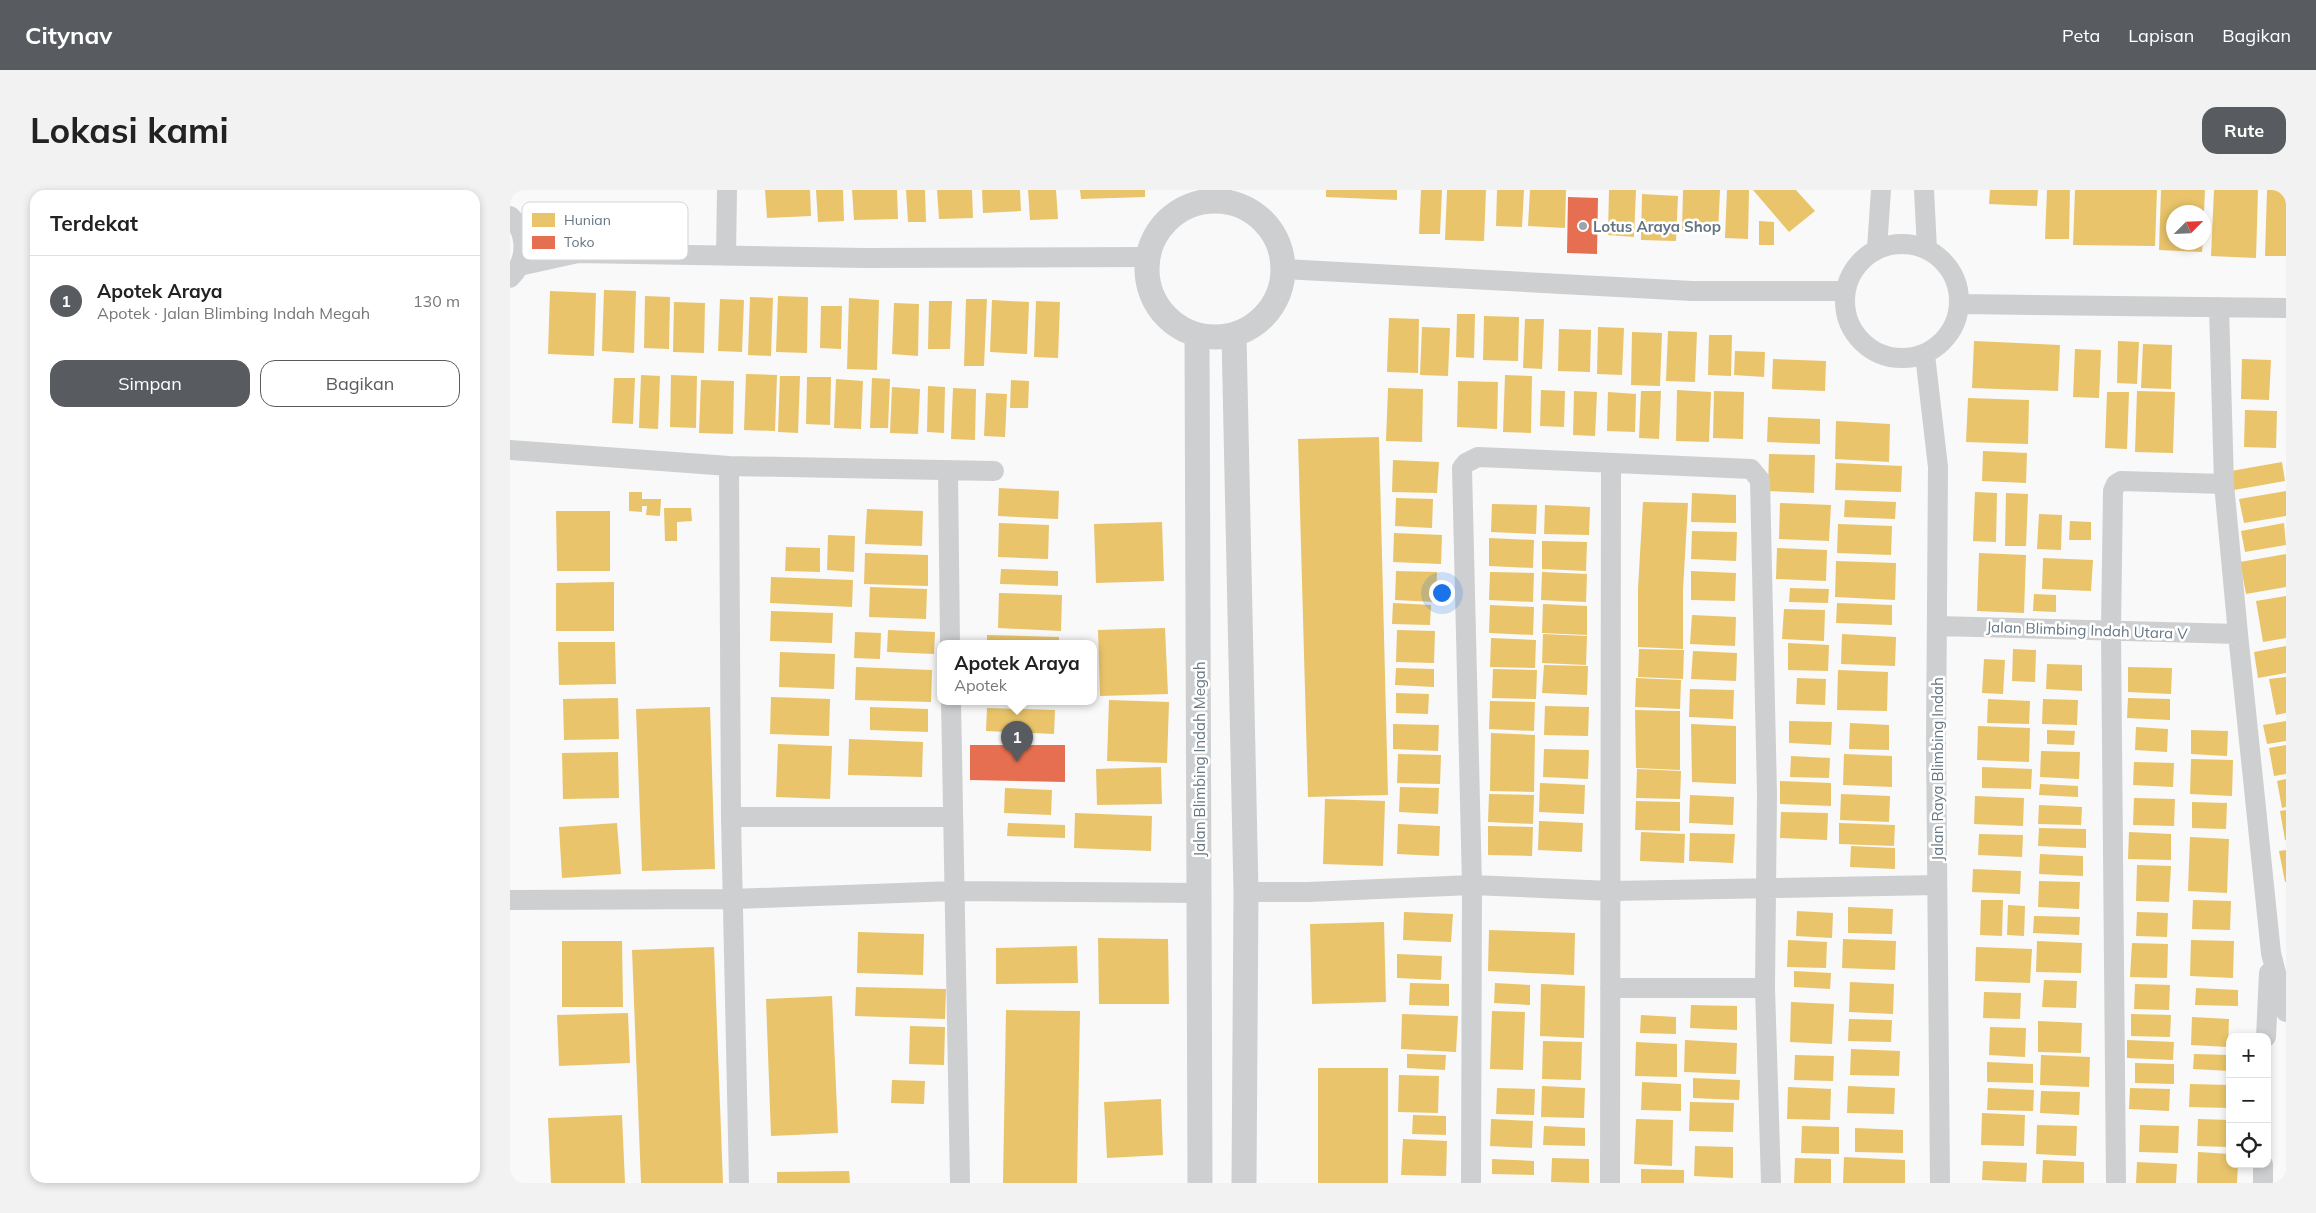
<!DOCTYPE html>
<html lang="id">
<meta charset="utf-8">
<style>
body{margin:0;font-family:Mulish,sans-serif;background:#f2f2f2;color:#222}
.controls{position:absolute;right:15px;bottom:15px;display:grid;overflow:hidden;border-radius:10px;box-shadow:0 2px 8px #0003}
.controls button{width:45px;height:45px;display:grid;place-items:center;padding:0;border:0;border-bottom:1px solid #e0e0e0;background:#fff;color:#222;font:25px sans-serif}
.compass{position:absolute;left:1656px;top:15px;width:45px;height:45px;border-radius:50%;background:#fff;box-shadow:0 2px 8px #0003;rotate:66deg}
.you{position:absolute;left:931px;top:402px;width:18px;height:18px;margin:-12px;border:4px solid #fff;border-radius:50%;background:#1a73e8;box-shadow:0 0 0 8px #1a73e833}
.badge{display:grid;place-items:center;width:32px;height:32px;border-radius:50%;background:#585c60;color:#fff;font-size:16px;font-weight:700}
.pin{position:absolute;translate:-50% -41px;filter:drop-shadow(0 1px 2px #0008)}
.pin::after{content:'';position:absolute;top:26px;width:18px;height:15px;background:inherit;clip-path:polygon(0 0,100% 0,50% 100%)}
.popup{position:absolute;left:427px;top:450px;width:160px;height:65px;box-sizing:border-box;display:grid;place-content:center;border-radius:10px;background:#fff;filter:drop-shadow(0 1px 4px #0005);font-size:16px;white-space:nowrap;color:#767676}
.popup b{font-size:19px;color:#222}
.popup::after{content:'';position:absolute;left:50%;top:100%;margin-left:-10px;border:10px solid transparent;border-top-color:#fff}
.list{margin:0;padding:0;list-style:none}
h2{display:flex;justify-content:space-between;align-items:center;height:65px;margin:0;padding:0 20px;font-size:21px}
h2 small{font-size:16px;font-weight:400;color:#767676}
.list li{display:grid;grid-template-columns:32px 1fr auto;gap:15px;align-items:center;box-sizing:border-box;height:90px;padding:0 20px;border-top:1px solid #e0e0e0}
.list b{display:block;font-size:19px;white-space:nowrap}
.list p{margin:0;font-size:16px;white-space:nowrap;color:#767676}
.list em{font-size:16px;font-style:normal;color:#767676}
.actions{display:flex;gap:10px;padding:15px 20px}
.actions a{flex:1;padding:11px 0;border:1px solid #585c60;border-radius:15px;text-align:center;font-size:18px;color:#585c60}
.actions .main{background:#585c60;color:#fff}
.icon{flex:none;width:28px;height:28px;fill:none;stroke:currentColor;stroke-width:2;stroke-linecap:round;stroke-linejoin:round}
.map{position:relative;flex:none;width:1776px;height:993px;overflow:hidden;border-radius:15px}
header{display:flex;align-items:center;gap:30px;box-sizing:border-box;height:70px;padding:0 25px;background:#585c60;color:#fff}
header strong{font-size:24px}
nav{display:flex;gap:28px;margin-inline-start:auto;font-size:18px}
.intro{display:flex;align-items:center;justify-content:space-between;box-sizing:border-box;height:120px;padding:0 30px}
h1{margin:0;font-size:35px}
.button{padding:12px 22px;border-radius:15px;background:#585c60;color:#fff;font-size:18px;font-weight:700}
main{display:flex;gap:30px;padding:0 30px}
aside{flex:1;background:#fff;border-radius:15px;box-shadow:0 2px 8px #0003}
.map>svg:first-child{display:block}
.homes{fill:#e9c46a}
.shops{fill:#e76f51}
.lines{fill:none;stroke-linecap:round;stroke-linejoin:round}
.minor{stroke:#cecfd0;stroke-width:20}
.tertiary{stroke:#cecfd0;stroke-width:25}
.poi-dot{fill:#99a4ac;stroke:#fff;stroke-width:2}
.labels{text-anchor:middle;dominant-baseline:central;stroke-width:5;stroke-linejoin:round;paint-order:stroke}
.poi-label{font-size:15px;font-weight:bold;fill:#657683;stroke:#fff;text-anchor:start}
.street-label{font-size:15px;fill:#657683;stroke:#fff}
.key{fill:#fff;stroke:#d1d6da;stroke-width:1}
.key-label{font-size:14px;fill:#657683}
</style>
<header>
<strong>Citynav</strong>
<nav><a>Peta</a><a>Lapisan</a><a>Bagikan</a></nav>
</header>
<div class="intro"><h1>Lokasi kami</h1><a class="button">Rute</a></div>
<main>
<aside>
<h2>Terdekat<small></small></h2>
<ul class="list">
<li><span class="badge">1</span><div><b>Apotek Araya</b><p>Apotek · Jalan Blimbing Indah Megah</p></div><em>130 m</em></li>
</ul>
<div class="actions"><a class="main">Simpan</a><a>Bagikan</a></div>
</aside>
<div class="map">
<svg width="1776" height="993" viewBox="0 0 1776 993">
<rect width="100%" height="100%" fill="#f9f9f9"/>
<path class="homes" d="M255 0H300L301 26 257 28Z
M306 0H333L334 31 308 32Z
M342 0H387L388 29 344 30Z
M396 0H415L416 32H398Z
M427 0H462L463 28 429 29Z
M472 0H510L511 21 473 23Z
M518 0H546L548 29 520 30Z
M570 0H635V7L571 9Z
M816 0H887V10L816 7Z
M911 0H932L930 44H909Z
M937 0H976L974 51 935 50Z
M987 0H1014L1012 37 986 36Z
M1020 0H1056L1055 38 1018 36Z
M1099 0H1126L1124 47 1098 45Z
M1173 0H1210L1208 43 1172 41Z
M1217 0H1239L1238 49 1215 48Z
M1243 0H1286L1305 21 1279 42Z
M1480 0H1528L1527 16 1479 14Z
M1537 0H1560L1559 49H1535Z
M1565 0H1647L1645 56 1563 55Z
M1651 0H1695L1694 22H1664V52H1693L1692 62 1649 60Z
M1704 0H1748L1746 68 1701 66Z
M1757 0H1776V66H1755Z
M1132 4 1168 6 1166 51 1131 50Z
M1249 31 1264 32V55H1249Z
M94 100 126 101 124 163 92 161Z
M40 101 86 103 84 166 38 164Z
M135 106 160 107 159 159 134 158Z
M268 106 298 107 297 163 266 162Z
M240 107 263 108 261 166 238 165Z
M339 108 369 110 367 180 337 179Z
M210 109 234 110 232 162 208 161Z
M456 109H477L474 176H454Z
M482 110 519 112 517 164 480 162Z
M419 111H442L440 159H418Z
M526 111 550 112 548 168 524 167Z
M164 112 195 113 194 163 163 162Z
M384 113 409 114 408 166 382 164Z
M311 116H332L331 159 310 158Z
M947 124H965L964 168 946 167Z
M974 126 1009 127 1008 171 973 170Z
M879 128 909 129 908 183 877 182Z
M1015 129H1034L1032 179 1013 178Z
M912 137 940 138 938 186 910 185Z
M1088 137 1114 138 1112 185 1087 184Z
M1049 139 1081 140 1080 182 1048 181Z
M1158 141 1187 142 1185 192 1156 191Z
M1122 142 1152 143 1150 196 1121 195Z
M1199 145H1222L1221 186 1198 185Z
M1464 151 1550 155 1548 201 1462 198Z
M1608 151 1629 152 1627 194 1607 193Z
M1633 154 1662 155 1661 199 1631 198Z
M1565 159 1591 160 1589 208 1563 207Z
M1225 161 1255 162 1254 187 1224 185Z
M1263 169 1316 171 1315 201 1262 199Z
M1732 169 1761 170 1759 210 1731 209Z
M236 184 267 185 265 241 234 240Z
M131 185 150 186 148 239 129 238Z
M161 185 187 186 186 238 160 237Z
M995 185 1022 186 1021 243 993 242Z
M270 186H290L288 243 268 242Z
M297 187H321L320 235 296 234Z
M104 188H125L123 234 102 233Z
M362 188 380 189 378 238H360Z
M326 189 353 191 351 239 324 238Z
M191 190 224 191 223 244 189 243Z
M501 190 519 191 518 218H500Z
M948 191 988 192 987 239 947 237Z
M418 196 435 197 434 243 417 242Z
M382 197 410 199 408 244 380 243Z
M443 198 466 199 465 250 441 249Z
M878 198 913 199 912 252 876 251Z
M1031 200 1055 201 1054 237 1030 236Z
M1167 200 1201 202 1199 252 1166 251Z
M1064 201 1087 202 1085 246 1063 245Z
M1131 201H1151L1149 249 1129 248Z
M1204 201 1234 202 1233 249 1203 248Z
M1627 201 1665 202 1663 263 1625 262Z
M1098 202 1126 204 1125 242 1097 241Z
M1597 202H1619L1617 259 1595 258Z
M476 203 497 204 495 247 474 246Z
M1458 208 1519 210 1518 254 1456 252Z
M1735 220 1767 221 1766 258 1734 257Z
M1258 227 1310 229V254L1257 252Z
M1326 231 1380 234 1379 272 1325 269Z
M869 247 878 605 798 607 788 249Z
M1473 261 1517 263 1516 293 1472 291Z
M1259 264 1305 265 1304 303 1258 301Z
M883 270 929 272 927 303 882 302Z
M1772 272 1775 291 1724 300 1721 281Z
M1326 273 1392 276 1391 302 1325 300Z
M489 298 549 301 548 329 488 326Z
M1776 301V326L1734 333 1729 309Z
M119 302H132V309H151L150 326 136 325 137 316H132V322L119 321Z
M1465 302 1487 303 1486 352 1463 351Z
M1182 303 1226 305V333L1181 332Z
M1496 303 1518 304 1516 356H1495Z
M886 308 923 309 922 338 885 336Z
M1335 310 1386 312 1385 329 1334 327Z
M1133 312 1178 313 1173 400V459L1128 457V399Z
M1270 313 1321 315 1319 351 1269 349Z
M982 314 1027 315 1026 344 981 342Z
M1035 315 1080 317 1079 345 1034 344Z
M154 318H181L182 331 167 332V351H155Z
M357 319 413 321 412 356 355 354Z
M46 321H100V381H47Z
M1529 324 1552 325 1551 360 1527 359Z
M1560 331 1581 332V350H1559Z
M652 332 654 391 586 393 584 334Z
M489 333 539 335 538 369 488 367Z
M1774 333 1776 355 1735 362 1731 341Z
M1328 334 1382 336 1381 365 1327 363Z
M1182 341 1227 342 1226 371 1181 369Z
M884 343 932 345 931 374 883 372Z
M318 345 345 346 344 382 317 380Z
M979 348 1024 350 1023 378 979 376Z
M1032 351 1077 352 1076 381 1032 379Z
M276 357 310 358V382L275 381Z
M1267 358 1317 360 1316 391 1266 389Z
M355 363 418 365V396L354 394Z
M1469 363 1516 365 1514 423 1467 421Z
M1776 364V397L1736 404 1730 372Z
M1533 368 1583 370 1581 401 1532 399Z
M1326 371 1386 373 1385 410 1325 407Z
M491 379 548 381V396L490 394Z
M886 381 927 382 926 412 885 410Z
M1181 381 1226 383 1225 411 1181 410Z
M980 382 1024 383 1023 412 979 410Z
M1032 382 1077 384 1076 412 1031 410Z
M261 387 343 390 342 417 260 413Z
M104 392V441H46V393Z
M360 397 417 399 416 429 359 427Z
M1280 398 1319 399 1318 413 1279 412Z
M489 403 552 405 551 441 488 438Z
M1524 404 1546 405V422L1523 421Z
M1776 406V448L1753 452 1746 411Z
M883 413 921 415 920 435 882 434Z
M1327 413 1382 415V435L1326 433Z
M1033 414 1077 416V445L1032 443Z
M980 415 1024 417 1023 445 979 443Z
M1274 419 1315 420 1314 451 1272 449Z
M261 421 323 423 322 453 260 451Z
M1182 425 1226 427 1225 456 1180 454Z
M655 438 658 504 590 506 588 440Z
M378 440 425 442 424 464 377 462Z
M887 440 925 441 924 473 886 472Z
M345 442 371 443 370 469 344 468Z
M1033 444 1077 446 1076 475 1032 473Z
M1332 444 1386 447 1385 476 1331 474Z
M477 445 549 447V453H477Z
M981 448 1026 450 1025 478 980 477Z
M48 452H105L106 494 49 495Z
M1278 453 1319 455 1318 481 1278 480Z
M1776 456V483L1748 488 1744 462Z
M1129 459 1174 460 1173 489 1128 487Z
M1503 459 1526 460 1525 492 1502 491Z
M1183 461 1227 463 1226 491 1181 489Z
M270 462 325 464 324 499 269 497Z
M1474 469 1495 470 1493 504 1472 503Z
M1537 474 1572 475V501L1536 499Z
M1034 475 1078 476 1077 505 1032 503Z
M346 477 422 480 421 512 345 510Z
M1618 477 1662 478 1661 504 1618 502Z
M886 478 924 479V497L885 495Z
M983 479 1027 480 1026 509 982 508Z
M1328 480 1378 482 1377 521 1327 520Z
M1776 487V523L1766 525 1759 489Z
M1126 488 1171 490 1170 519 1125 517Z
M1287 488 1316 489 1315 515 1286 514Z
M1180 499 1224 500 1223 529 1179 527Z
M886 503 919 504 918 524 886 523Z
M261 507 320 509 319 546 260 544Z
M108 508 109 549 54 550 53 509Z
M1618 508 1660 509V530L1617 528Z
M1478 509 1520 511 1519 534 1477 533Z
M1533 509 1568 510 1567 535 1532 534Z
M599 510 659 512 657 573 597 571Z
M980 511 1025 512 1024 541 979 539Z
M1035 516 1079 517 1078 546 1034 545Z
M200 517 205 679 132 681 126 519Z
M360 517 418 519V542L360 540Z
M477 518 545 520 544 544 476 541Z
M1125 520 1170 521V580L1126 578Z
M1279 531 1322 532 1321 555 1279 553Z
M1776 531V551L1757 554 1753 535Z
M1340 533 1379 535V560L1339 559Z
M883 534 929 535 928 561 883 559Z
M1181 534 1226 536V594L1182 592Z
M1468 536 1520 538 1519 572 1467 570Z
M1626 537 1658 539 1657 562 1625 560Z
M1537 540 1565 541 1564 555 1537 554Z
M1681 540 1718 541 1717 566 1681 564Z
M981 543 1025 545 1024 602 980 601Z
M339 549 413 552 412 587 338 585Z
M268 554 322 556 320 609 266 607Z
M1776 555V584L1764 586 1759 558Z
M1034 559 1079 560 1078 589 1033 587Z
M1531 561 1570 562 1569 589 1530 587Z
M108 562 109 608 53 609 52 563Z
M888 564 931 565 930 594 887 593Z
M1334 564 1382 566V597L1333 595Z
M1281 566 1320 568 1319 588 1280 587Z
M1681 569 1723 570 1722 606 1680 604Z
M1624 572 1664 573 1663 597 1623 595Z
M651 577 652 614 587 615 586 579Z
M1472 577 1522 579 1521 599 1472 598Z
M1127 579 1171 581 1170 609 1126 608Z
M1776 589V617L1772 618 1767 591Z
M1270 591 1321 593V616L1270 614Z
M1030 593 1075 595 1074 624 1029 622Z
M1530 594 1568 596V607L1529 605Z
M890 597 929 598 928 624 889 622Z
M495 598 542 600 541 625 494 623Z
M979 604 1024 605 1023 634 978 632Z
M1331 604 1380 606 1379 632 1330 630Z
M1180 605 1224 607 1223 635 1179 633Z
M1465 606 1514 608 1513 636 1464 634Z
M1624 608 1665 609 1664 636 1623 635Z
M815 609 875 611 873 676 813 674Z
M1126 611 1170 612V641L1125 640Z
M1682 612 1717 613 1716 639 1682 638Z
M1529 615 1572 617 1571 635 1528 634Z
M1776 620V650H1775L1770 621Z
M1271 622 1318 623 1317 650 1270 648Z
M565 623 642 626 641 661 564 658Z
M1029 631 1073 633 1072 662 1028 660Z
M107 633 111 684 52 688 49 637Z
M498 633 555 635V648L497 646Z
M1329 633 1385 635 1384 656 1329 654Z
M888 634 930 636 929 666 887 664Z
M978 636 1023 637 1022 666 978 665Z
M1529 638 1576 639V658L1528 656Z
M1131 642 1175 644 1174 673 1130 671Z
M1619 642 1661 644V670L1618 669Z
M1180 643 1225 644 1223 673 1179 671Z
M1469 644 1513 645 1512 667 1468 665Z
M1680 647 1719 649 1717 703 1678 701Z
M1341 656 1385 658V679L1340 677Z
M1776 660V692H1775L1769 661Z
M1530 664 1573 666V686L1529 684Z
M1627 675 1661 676 1659 712 1626 711Z
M1463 679 1511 681 1510 704 1462 702Z
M1529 691 1570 692 1569 719 1528 717Z
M1471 710H1493L1492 746 1470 745Z
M1683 710 1721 711 1720 740 1682 739Z
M1498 715 1515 716 1514 746 1497 745Z
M1338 717 1383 719 1382 744 1338 743Z
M1287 721 1323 723 1322 748 1286 746Z
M894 722 943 724 941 752 893 750Z
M1627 722 1658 723 1657 747 1626 746Z
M1524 726 1570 727 1569 745 1523 743Z
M874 732 876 812 802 814 800 734Z
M979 740 1065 743 1064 785 978 781Z
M348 742 414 744 413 785 347 783Z
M588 748 658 749 659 814H589Z
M1333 749 1386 751 1385 780 1332 778Z
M1278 750 1317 752 1316 778 1277 777Z
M1681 750 1724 751 1723 788 1680 786Z
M52 751H112L113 817H52Z
M1527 751 1572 753 1571 783 1526 782Z
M1622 753 1658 754 1657 788 1620 787Z
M567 756 568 793 486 794V758Z
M204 757 213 993H131L122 760Z
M1466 757 1522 759 1520 793 1465 791Z
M887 764 932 766 931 790 887 788Z
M1284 781 1321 783 1320 799 1284 797Z
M1534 790 1567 791 1566 818 1532 817Z
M1340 792 1384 794 1383 824 1339 822Z
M900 793 939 794V816L899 815Z
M985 793 1020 795V815L984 813Z
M1031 794 1075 796 1074 848 1030 846Z
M1625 794 1660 795 1659 820 1624 819Z
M346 797 436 799 435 829 345 826Z
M1686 798 1728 800V816L1685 815Z
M1474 802 1511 803 1510 829 1473 828Z
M322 806 328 943 261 946 256 809Z
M1281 812 1324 814 1322 854 1280 852Z
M1181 815 1227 816V840L1180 838Z
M496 820 570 821 567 993H493Z
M982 821 1015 822 1013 880 980 879Z
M118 823 120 873 49 876 47 825Z
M892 824 948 826 946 862 891 859Z
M1621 824 1661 825 1660 847 1621 846Z
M1131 825 1166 827V844L1130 843Z
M1682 827 1719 829 1718 857 1681 855Z
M1339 829 1382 830 1381 852 1338 851Z
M1528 831 1572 833 1571 863 1528 862Z
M400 836 435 837 434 875 399 874Z
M1480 837 1516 838 1515 867 1479 865Z
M1175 850 1227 853 1226 884 1174 882Z
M1617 850 1664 852 1663 870 1617 868Z
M1033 851 1072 852 1071 890 1032 889Z
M1126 852 1167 854V887L1125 886Z
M1341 859 1390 861 1389 886 1340 885Z
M897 864 936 865 935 880 897 878Z
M1684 864 1720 865V881L1683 879Z
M1285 865 1324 866 1323 891 1284 890Z
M1531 865 1580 867 1579 897 1530 895Z
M1477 872 1523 874V893L1477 892Z
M1625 873 1664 874V894L1625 893Z
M808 878H878V993H808Z
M889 885 929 886 928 923 888 922Z
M1183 888 1230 890 1229 910 1183 908Z
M382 890 415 891 414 914 381 913Z
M1132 892 1171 894V921L1131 920Z
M1680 894 1720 895V918L1679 917Z
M1032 896 1075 898 1074 928 1031 927Z
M1338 896 1385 898 1384 924 1337 923Z
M1278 897 1321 899 1320 930 1277 929Z
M987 898 1025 899 1024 925 986 924Z
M1478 898 1524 900 1523 921 1477 920Z
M1620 898 1660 899 1659 921 1619 919Z
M1531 901 1570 902 1569 925 1530 923Z
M651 909 653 965 597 968 594 912Z
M1180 912 1224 913 1223 942 1179 941Z
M1472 923 1515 925 1514 956 1471 955Z
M112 925 115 993H41L38 928Z
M903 925 936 926V945L902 944Z
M981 929 1023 931 1022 958 980 956Z
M1126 929 1163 930 1162 976 1124 974Z
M1688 929 1720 930V957L1687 956Z
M1527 935 1567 936 1566 966 1526 964Z
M1630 935 1669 936 1668 963 1629 962Z
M1034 936 1075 938V956L1033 955Z
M1292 936 1329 937V964L1291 963Z
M1345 938 1393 940V963L1345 962Z
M893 949 937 951 936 986 891 985Z
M1185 956 1223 957V988L1184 986Z
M1688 962 1720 964V974H1728L1727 993H1687Z
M1334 967 1395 970V993H1333Z
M1042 968 1079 969V993L1041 992Z
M1285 968 1321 969V993H1284Z
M982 969 1024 971V985L982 984Z
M1533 970 1574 972V993H1532Z
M1473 971 1517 973 1516 992 1472 990Z
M1627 972 1667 974 1666 993H1626Z
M1131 979 1174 980V993H1131Z
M339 981 340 993H267V982Z"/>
<path class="shops" d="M1058 7 1088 8 1087 64 1057 63Z
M460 555H555V592L460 590Z"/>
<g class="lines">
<path class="minor" d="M1414 0 1417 59
M0 26C18 43 18 70 0 88
M11 41 68 63
M1335 111a57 57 0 1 1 114 0a57 57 0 1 1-114 0Z
M1367 59 1371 0
M216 66 217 0
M9 76 68 63 355 68 638 67
M774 79 1182 101H1335
M1450 114 1776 118
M1709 117 1714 294 1728 444 1761 763 1776 822
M1415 165 1428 277 1426 552 1430 993
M0 260 219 276 484 281
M219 276 221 627 229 993
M438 280 440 453
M1427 436 1728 444
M441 511 450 993
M221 627H442
M736 702H798L962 695 1101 701 1427 695
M0 710 223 709 444 701 690 703
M1100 798H1255
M1756 847 1759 783
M961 993 962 695 952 278 956 273 968 267 1241 279 1250 290 1257 604 1255 798 1261 993
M1100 993 1101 274
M1606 993 1601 440 1603 301 1606 294 1611 291 1714 294
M1753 993V974"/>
<path class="tertiary" d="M637 79a68 68 0 1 1 136 0a68 68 0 1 1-136 0Z
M687 145 690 993
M724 146 736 702 734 993"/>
</g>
<circle class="poi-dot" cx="1073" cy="36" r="5"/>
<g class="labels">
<g class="poi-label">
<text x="1083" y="36">Lotus Araya Shop</text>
</g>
<g class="street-label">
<text transform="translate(1577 440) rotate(2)">Jalan Blimbing Indah Utara V</text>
<text transform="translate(689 569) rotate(-90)">Jalan Blimbing Indah Megah</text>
<text transform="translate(1427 579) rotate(-90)">Jalan Raya Blimbing Indah</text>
</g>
</g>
<rect x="12" y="12" width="166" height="58" rx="8" class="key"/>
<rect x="22" y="23" width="23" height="14" fill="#e9c46a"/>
<rect x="22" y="46" width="23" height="13" fill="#e76f51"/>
<g class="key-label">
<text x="54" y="35">Hunian</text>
<text x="54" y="57">Toko</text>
</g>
</svg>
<div class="controls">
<button>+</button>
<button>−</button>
<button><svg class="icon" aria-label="locate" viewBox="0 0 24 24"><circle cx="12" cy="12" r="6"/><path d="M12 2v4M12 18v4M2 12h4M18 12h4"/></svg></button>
</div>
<svg class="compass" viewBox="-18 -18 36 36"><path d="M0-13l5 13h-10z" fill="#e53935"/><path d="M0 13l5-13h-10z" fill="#767676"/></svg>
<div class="you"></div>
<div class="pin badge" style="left:507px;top:572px">1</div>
<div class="popup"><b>Apotek Araya</b>Apotek</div>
</div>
</main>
